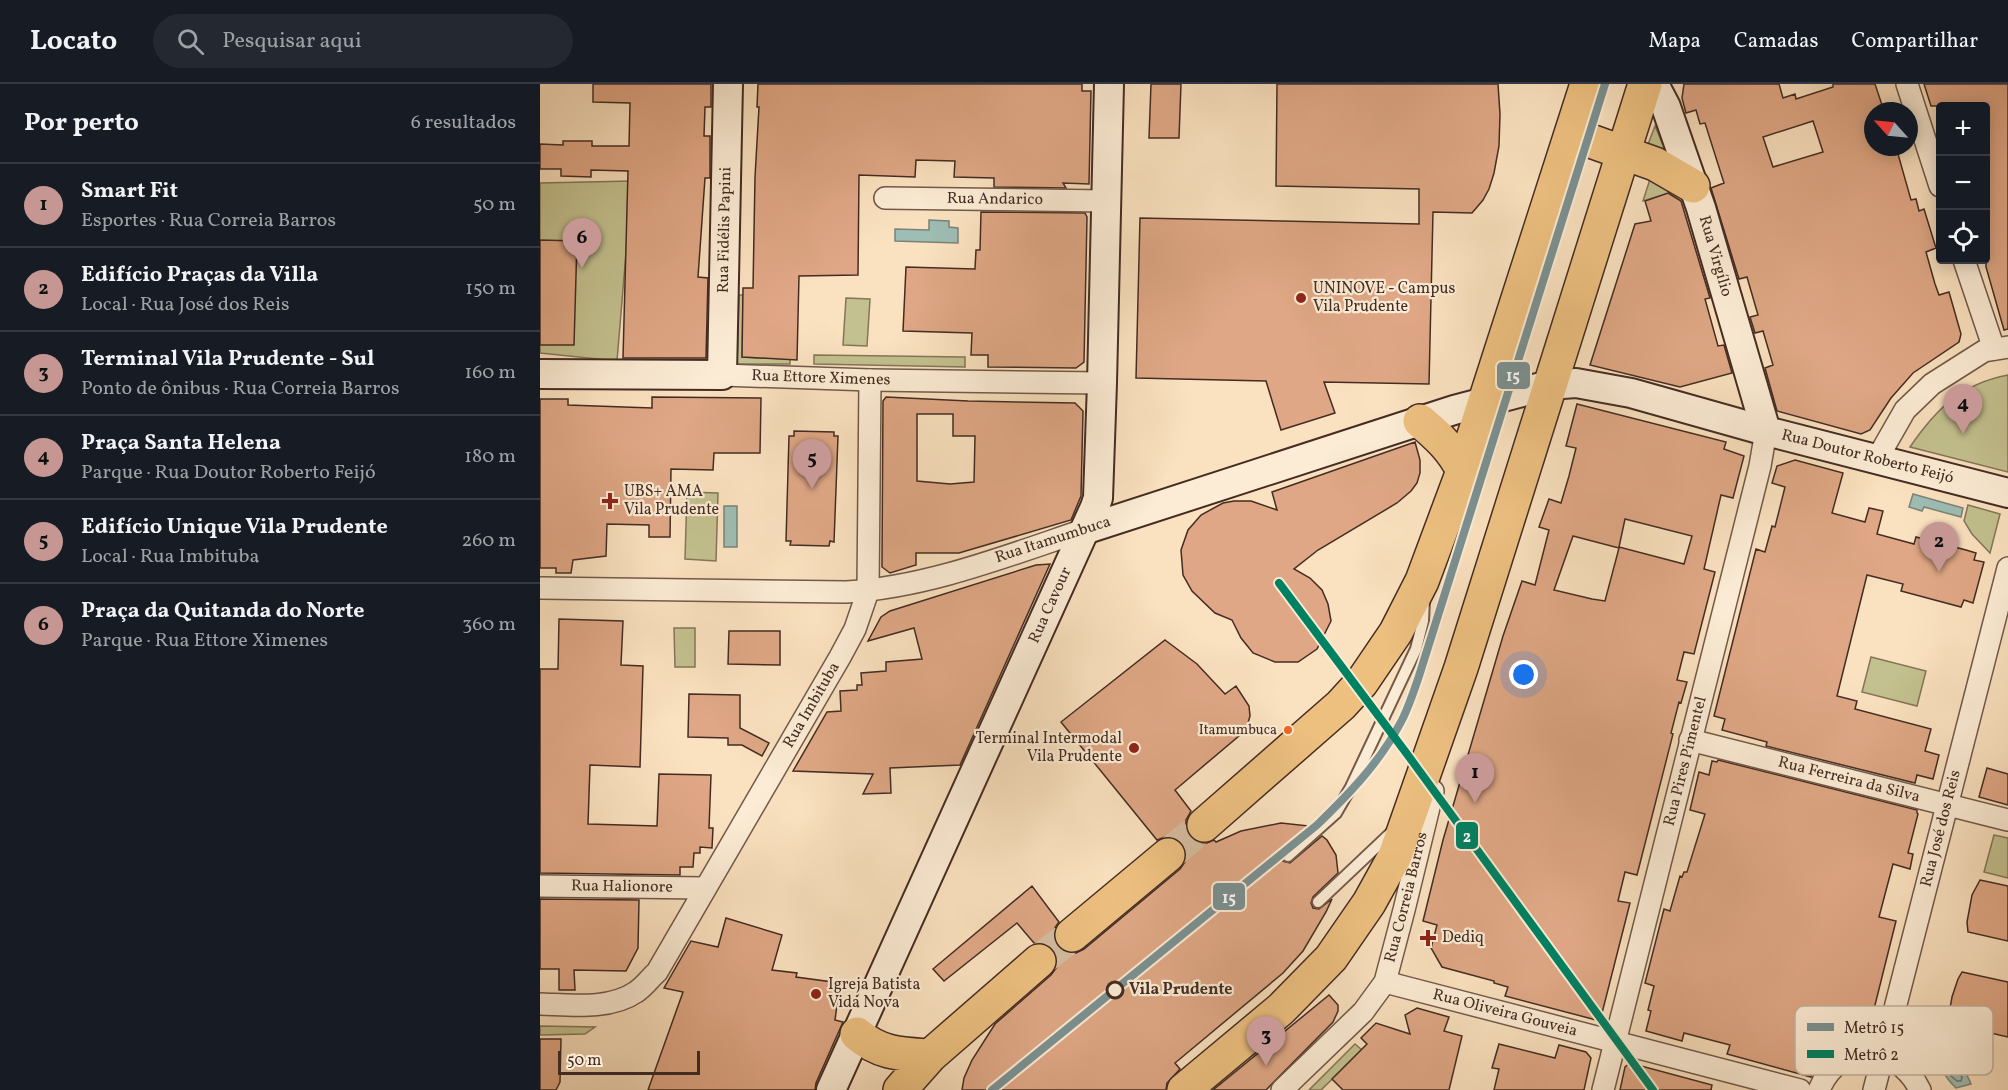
<!DOCTYPE html>
<html lang="pt">
<meta charset="utf-8">
<style>
body{margin:0;font-family:Vollkorn,serif;background:#242831;color:#f1f3f6}
.controls{position:absolute;right:18px;top:18px;display:grid;overflow:hidden;border-radius:6px;box-shadow:0 3px 15px #0003}
.controls button{width:54px;height:54px;display:grid;place-items:center;padding:0;border:0;border-bottom:2px solid #363941;background:#171b24;color:#f1f3f6;font:30px sans-serif}
.compass{position:absolute;left:1324px;top:18px;width:54px;height:54px;border-radius:50%;background:#171b24;box-shadow:0 3px 15px #0003;rotate:297deg}
.scale{position:absolute;left:18px;bottom:15px;width:142px;box-sizing:border-box;padding-left:6px;border:3px solid #442c23;border-top:0;font-size:16px;line-height:21px;white-space:nowrap;color:#442c23;-webkit-text-stroke:4px #fcecd5;paint-order:stroke}
.you{position:absolute;left:984px;top:591px;width:21px;height:21px;margin:-15px;border:4px solid #fff;border-radius:50%;background:#1a73e8;box-shadow:0 0 0 9px #1a73e833}
.badge{display:grid;place-items:center;width:39px;height:39px;border-radius:50%;background:#c59692;color:#111;font-size:20px;font-weight:700}
.pin{position:absolute;translate:-50% -50px;filter:drop-shadow(0 2px 3px #0008)}
.pin::after{content:'';position:absolute;top:32px;width:21px;height:18px;background:inherit;clip-path:polygon(0 0,100% 0,50% 100%)}
.list{margin:0;padding:0;list-style:none}
h2{display:flex;justify-content:space-between;align-items:center;height:78px;margin:0;padding:0 24px;font-size:26px}
h2 small{font-size:20px;font-weight:400;color:#9ea1a6}
.list li{display:grid;grid-template-columns:39px 1fr auto;gap:18px;align-items:center;box-sizing:border-box;height:84px;padding:0 24px;border-top:2px solid #363941}
.list b{display:block;font-size:22px;white-space:nowrap}
.list p{margin:0;font-size:20px;white-space:nowrap;color:#9ea1a6}
.list em{font-size:20px;font-style:normal;color:#9ea1a6}
.icon{flex:none;width:33px;height:33px;fill:none;stroke:currentColor;stroke-width:2;stroke-linecap:round;stroke-linejoin:round}
.map{position:relative;flex:none;width:1468px;height:1006px;overflow:hidden}
header{display:flex;align-items:center;gap:36px;box-sizing:border-box;height:84px;padding:0 30px;background:#171b24;border-bottom:2px solid #363941}
header strong{font-size:28px}
nav{display:flex;gap:33px;margin-inline-start:auto;font-size:21px}
.search{width:420px;height:54px;background:#242831;display:flex;align-items:center;gap:15px;box-sizing:border-box;padding:0 21px;border-radius:33px;color:#9ea1a6;font-size:22px}
main{display:flex}
aside{flex:1;background:#171b24}
.map>svg:first-child{display:block}
.green{fill:#c3c18f;stroke:#847659;stroke-width:1.5}
.water{fill:#9ebdb4;stroke:#7a837a;stroke-width:1.5}
.lines{fill:none;stroke-linecap:round;stroke-linejoin:round}
.shore{stroke:#71746c;stroke-width:1.5}
.building{fill:#dfa785;stroke:#442c23;stroke-width:1.5;fill-rule:evenodd}
.highway-tunnel{stroke:#d6bda0;stroke-width:33;stroke-dasharray:33 16;stroke-linecap:butt}
.lane-casing{stroke:#72594a;stroke-width:14}
.street-casing{stroke:#72594a;stroke-width:24}
.secondary-casing{stroke:#442c23;stroke-width:32}
.highway-casing{stroke:#442c23;stroke-width:36}
.lane{stroke:#fcecd5;stroke-width:10}
.street{stroke:#fcecd5;stroke-width:21}
.secondary{stroke:#fcecd5;stroke-width:28}
.highway{stroke:#edc080;stroke-width:33}
.metro-1-casing{stroke:#fcecd5;stroke-width:12}
.metro-2-casing{stroke:#fcecd5;stroke-width:12}
.metro-1{stroke:#7b9192;stroke-width:8}
.metro-2{stroke:#008162;stroke-width:8}
.poi-dot{fill:#8f2418;stroke:#fcecd5;stroke-width:2}
.bus-dot{fill:#f26522;stroke:#fcecd5;stroke-width:2}
.stop-dot{fill:#fcecd5;stroke:#442c23;stroke-width:3}
.labels{text-anchor:middle;dominant-baseline:central;stroke-width:4.5;stroke-linejoin:round;paint-order:stroke}
.bus-label{font-size:14px;fill:#442c23;stroke:#fcecd5;text-anchor:end}
.street-label{font-size:16px;fill:#442c23;stroke:#fcecd5}
.poi-label{font-size:16px;fill:#442c23;stroke:#fcecd5;text-anchor:start}
.stop-label{font-size:16px;font-weight:bold;fill:#442c23;stroke:#fcecd5;text-anchor:start}
.key{fill:#fcecd5;stroke:#c5b2a0;stroke-width:1.5}
.key-label{font-size:16px;fill:#442c23}
.line-badge{stroke:#fcecd5;stroke-width:2}
.badge-label{font-size:16px;text-anchor:middle;font-weight:bold;fill:#fff}
</style>
<header>
<strong>Locato</strong>
<div class="search"><svg class="icon" aria-label="search" viewBox="0 0 24 24"><circle cx="10" cy="10" r="6"/><path d="M15 15l6 6"/></svg>Pesquisar aqui</div>
<nav><a>Mapa</a><a>Camadas</a><a>Compartilhar</a></nav>
</header>
<main>
<aside>
<h2>Por perto<small>6 resultados</small></h2>
<ul class="list">
<li><span class="badge">1</span><div><b>Smart Fit</b><p>Esportes · Rua Correia Barros</p></div><em>50 m</em></li>
<li><span class="badge">2</span><div><b>Edifício Praças da Villa</b><p>Local · Rua José dos Reis</p></div><em>150 m</em></li>
<li><span class="badge">3</span><div><b>Terminal Vila Prudente - Sul</b><p>Ponto de ônibus · Rua Correia Barros</p></div><em>160 m</em></li>
<li><span class="badge">4</span><div><b>Praça Santa Helena</b><p>Parque · Rua Doutor Roberto Feijó</p></div><em>180 m</em></li>
<li><span class="badge">5</span><div><b>Edifício Unique Vila Prudente</b><p>Local · Rua Imbituba</p></div><em>260 m</em></li>
<li><span class="badge">6</span><div><b>Praça da Quitanda do Norte</b><p>Parque · Rua Ettore Ximenes</p></div><em>360 m</em></li>
</ul>
</aside>
<div class="map">
<svg width="1468" height="1006" viewBox="0 0 1468 1006">
<rect width="100%" height="100%" fill="#fae1bf"/>
<filter id="stains"><feTurbulence type="fractalNoise" baseFrequency=".00333" numOctaves="4"/><feColorMatrix values="0 0 0 0 .2 0 0 0 0 .09 0 0 0 0 .02 0 0 0 .5 -.17"/></filter>
<radialGradient id="worn" r=".72"><stop offset=".6" stop-color="#630" stop-opacity="0"/><stop offset="1" stop-color="#630" stop-opacity=".3"/></radialGradient>
<path class="green" d="M1115 42 1129 75 1107 63Z
M1111 92 1140 106 1103 117Z
M92 97 77 277 0 269V99Z
M199 211H203L202 273 250 275V280H197Z
M306 214 330 215 327 262 303 261Z
M274 271 425 273V283L274 280Z
M1468 291V388L1370 363C1396 325 1421 300 1468 291Z
M147 408 178 409 176 477 145 475Z
M1428 421 1460 430 1450 469 1432 450 1424 437Z
M134 544H155V583H135Z
M1331 573 1386 587 1377 622 1322 608Z
M1454 751 1468 754V794L1444 788Z
M0 942 55 943 45 950 0 951Z
M815 960 822 966 781 1006H769Z"/>
<path class="water" d="M389 136 409 137V143L418 144V159L355 157V145L389 146Z
M1373 410 1423 424 1421 433 1384 423 1382 427 1369 423Z
M184 422H197V463H184Z
M1411 956C1415 964 1417 974 1421 981 1425 988 1428 992 1431 1000L1416 1004C1403 992 1396 977 1400 959Z"/>
<g class="lines">
<path class="shore" d="M1407 966 1410 968 1414 982 1422 993 1421 997H1417L1411 992 1404 971Z"/>
</g>
<path class="building" d="M53 0H171V23H165L164 52H170V94H165L158 193 168 194 166 274H83L88 87 51 86V93L21 92V85H0V60L23 61V57H52V62H89L90 19 53 18Z
M218 0H542V7H551L549 100 523 99 526 104 454 103V94L414 93 415 77 376 76 375 93 319 91 318 191 259 192 257 276 202 273 203 204H213L215 93 219 23H217Z
M611 0H641L639 54H609Z
M737 0H958L960 30 959 62 954 89 949 105 943 116 932 129 893 128 889 300 784 298 795 329 741 346 726 297 596 294 600 134 879 140V105L736 102Z
M1144 0H1239L1243 14 1255 10 1256 15 1293 3V0H1335L1344 27H1333V63H1356L1371 116 1376 115 1379 127 1384 125 1396 164 1386 168 1395 200 1399 211 1409 208 1421 250 1419 258 1373 289 1351 314 1330 346 1321 350 1237 327 1225 284 1233 281 1223 247 1215 249 1210 233 1218 231 1207 193 1199 195 1171 104 1184 99 1165 39 1160 40 1156 26 1146 29 1142 14ZM1273 37 1283 68 1233 83 1223 53Z
M1384 0H1468V245L1464 246 1446 183V22H1391Z
M1128 109 1141 117 1170 214 1165 215 1178 262 1184 261 1192 289 1140 303 1050 281 1095 140 1111 137 1105 117Z
M441 128 545 129 547 133 544 278 536 284 448 283V271H431L432 249 363 247 366 183 435 185 436 166H440Z
M0 156 37 157 34 261H0Z
M112 313 221 314 220 369H174L173 386 131 385 130 453H109V441L67 440 66 472 33 476 31 489H16V484H0V315H28V321L112 324Z
M346 313 428 317 535 319 543 327 541 412 531 436 419 469H376V481L350 489 342 483 343 317ZM377 330H413V352H435L434 398 410 400 377 397Z
M1037 320 1186 358 1184 365 1204 372 1193 414 1181 411 1164 485 1175 488 1154 570 1144 568 1137 596 1147 598 1141 619 1139 618 1131 649 1133 650 1097 791 1085 788 1078 817 1090 819 1060 937 965 912 968 903 954 899V897L902 883 891 864 897 841 883 837 903 756 963 552 982 497 995 501 1009 446 999 443 1009 415 1021 419 1029 392 1036 364 1026 362ZM1085 435 1152 452 1144 480 1079 463ZM1033 452 1079 464 1065 517 1052 515 1014 506Z
M254 347 294 348V352H298L294 458 290 457 289 462 250 461 251 457H246L249 352H254Z
M875 358 880 376V389L877 399 871 407 857 419 778 466 754 485 770 494 782 506 788 520 791 537 777 565 758 578H735L713 569 701 554 692 536 675 529 652 507 643 491 641 466 648 446 661 431 683 419 694 417H711L737 426 732 408Z
M1255 376 1303 389 1292 429 1325 438 1329 424 1343 427 1337 450 1374 460 1376 453 1426 466 1436 469 1434 476 1444 478 1433 519 1424 516 1421 523 1361 507 1363 500 1327 491 1297 612 1317 617 1315 625 1391 645 1385 667 1399 671 1393 695 1377 691 1375 699 1226 662 1227 658 1182 646 1185 635 1174 632 1216 465 1225 468 1232 442 1235 443 1245 403 1232 399 1237 382Z
M510 480 420 681 350 684 351 709 323 710 333 690 253 687 287 628 301 627 300 607 317 606V601H322L321 589 346 587V578L382 575 374 544 328 557 341 533 350 527 496 481Z
M19 535 83 537 81 581 103 582 100 683 50 681 48 740 117 742 119 690 171 691 169 744H173L172 764 160 763V769H154L153 783H140V791L0 789V585H18Z
M189 547H240V581L188 580Z
M625 556 657 580 685 610 696 602 709 622 710 632 706 646 635 706 651 727 646 736V745L650 753 657 758 667 759 674 756 676 758 701 747 741 739 769 742 743 766 741 773 743 777 750 779 782 752 787 756 796 771 798 789 773 813 771 819 773 824 779 825 792 815 786 828 763 867 743 889 635 979 640 985 627 999 626 1006H422L424 994 432 976 455 940 511 891 517 883V873L513 864 506 860 494 859 477 839 404 897 393 885 492 802 519 838 514 845 513 854 517 862 526 869H536L544 865 640 785 645 778 646 767 642 759 634 753H625L617 756 521 638Z
M149 610 200 611V644L229 659 222 672 202 661H188V654L148 653Z
M1178 676 1377 726V729L1378 730 1368 769 1373 770 1370 785 1353 780 1339 833 1356 837 1326 957 1316 956 1315 959 1296 966 1281 962 1271 993 1187 970 1190 961 1144 949 1142 957 1106 947 1111 927 1108 926 1114 902 1105 899 1124 825 1130 827 1140 792 1142 793 1144 788H1147L1165 730 1150 726 1159 688 1169 691 1172 677 1177 678Z
M1447 684 1468 690V721L1439 713Z
M1440 796 1468 802V857L1428 848 1427 838 1432 811Z
M0 815 99 816 98 864 86 887 34 886 35 906H19V885H0Z
M186 834 242 851 232 886 257 889 256 893 300 899 295 936 303 938 276 999 275 1006H108L143 908 124 904 151 857 178 863Z
M1422 888 1468 898V953L1411 940 1409 930 1412 913 1418 895Z
M789 911 798 921V927L793 938 726 1006H673Z
M877 924 909 933 904 947 922 952 909 1006H803L792 995 827 960 821 954 836 939 870 950 865 931Z
M0 955H21L20 998 16 1006H0Z
M959 960 1015 974 1019 961 1046 968 1051 974 1044 1006H954L959 985 952 984Z
M1090 979 1172 1001 1171 1006H1080L1085 983Z"/>
<g class="lines">
<path class="highway-tunnel" d="M628 771 664 741
M499 877 532 851"/>
<g class="lane-casing">
<path id="lane" d="M748 772 796 729 811 703 876 565 883 537 884 515
M778 818 852 748"/>
</g>
<g class="street-casing">
<g id="street">
<path d="M1367 0 1400 102"/>
<path id="s1" d="M345 114 566 117"/>
<path d="M1424 176 1454 265"/>
<path id="s2" d="M182 291 330 296 562 299"/>
<path d="M1337 375 1365 326 1392 300 1444 267 1468 263"/>
<path d="M0 504 306 508C389 503 469 471 547 445"/>
<path id="s3" d="M1150 656 1468 736"/>
<path id="s4" d="M0 802 165 804"/>
<path id="s5" d="M845 898 1260 1006"/>
<path id="s6" d="M0 920C31 921 70 926 96 908 104 903 110 894 117 888L300 573 315 545 328 507 330 296"/>
<path id="s7" d="M742 1006 823 928 845 898 864 826 893 707"/>
<path id="s8" d="M1063 1006 1220 382 1226 347"/>
<path d="M1279 1006C1299 956 1357 959 1380 1006"/>
<path id="s9" d="M1334 1006 1468 484"/>
</g>
</g>
<g class="secondary-casing">
<g id="secondary">
<path id="s10" d="M1114 0 1126 23 1161 124 1226 347"/>
<path id="s11" d="M0 290 182 291 188 0"/>
<path id="s12" d="M547 445 914 326 1009 301 1036 299 1091 309 1226 347 1468 409"/>
<path id="s13" d="M291 1006 555 423 558 414 562 299 569 0"/>
</g>
</g>
<g class="highway-casing">
<path id="highway" d="M1031 50 1115 80 1153 102
M880 337C898 352 913 366 923 387
M664 741 801 621 822 598 856 548 882 497 920 395 1047 0
M532 851 628 771
M317 950C340 970 361 970 390 972
M360 1006 390 972 499 877
M644 1006 741 925 791 874 829 819 855 772 921 584 1105 0"/>
</g>
<use href="#lane" class="lane"/>
<use href="#street" class="street"/>
<use href="#secondary" class="secondary"/>
<use href="#highway" class="highway"/>
<g class="metro-1-casing">
<path id="metro-1" d="M452 1006 777 741C810 709 841 677 862 636 869 622 874 607 879 592L1065 0"/>
</g>
<g class="metro-2-casing">
<path id="metro-2" d="M739 499 867 670 1113 1006"/>
</g>
<use href="#metro-1" class="metro-1"/>
<use href="#metro-2" class="metro-2"/>
</g>
<g class="poi-dot">
<circle cx="761" cy="214" r="6"/>
<path d="M67 408h6v6h6v6h-6v6h-6v-6h-6v-6h6z"/>
<circle cx="594" cy="664" r="6"/>
<path d="M885 845h6v6h6v6h-6v6h-6v-6h-6v-6h6z"/>
<circle cx="276" cy="910" r="6"/>
</g>
<circle class="bus-dot" cx="748" cy="646" r="5"/>
<circle class="stop-dot" cx="575" cy="906" r="8"/>
<g class="labels">
<g class="bus-label">
<text x="737" y="646">Itamumbuca</text>
</g>
<g class="street-label">
<text stroke="none"><textPath href="#s1" startOffset="110">Rua Andarico</textPath></text>
<text stroke="none"><textPath href="#s11" startOffset="327">Rua Fidélis Papini</textPath></text>
<text stroke="none"><textPath href="#s10" startOffset="183">Rua Virgílio</textPath></text>
<text stroke="none"><textPath href="#s2" startOffset="99">Rua Ettore Ximenes</textPath></text>
<text stroke="none"><textPath href="#s12" startOffset="812">Rua Doutor Roberto Feijó</textPath></text>
<text transform="translate(513 456) rotate(-18)">Rua Itamumbuca</text>
<text stroke="none"><textPath href="#s13" startOffset="532">Rua Cavour</textPath></text>
<text stroke="none"><textPath href="#s6" startOffset="436">Rua Imbituba</textPath></text>
<text stroke="none"><textPath href="#s8" startOffset="339">Rua Pires Pimentel</textPath></text>
<text stroke="none"><textPath href="#s3" startOffset="164">Rua Ferreira da Silva</textPath></text>
<text stroke="none"><textPath href="#s9" startOffset="270">Rua José dos Reis</textPath></text>
<text stroke="none"><textPath href="#s4" startOffset="82">Rua Halionore</textPath></text>
<text stroke="none"><textPath href="#s7" startOffset="237">Rua Correia Barros</textPath></text>
<text stroke="none"><textPath href="#s5" startOffset="124">Rua Oliveira Gouveia</textPath></text>
</g>
<g class="poi-label">
<text x="773" y="205">UNINOVE - Campus<tspan x="773" dy="18">Vila Prudente</tspan></text>
<text x="84" y="408">UBS+ AMA<tspan x="84" dy="18">Vila Prudente</tspan></text>
<text x="582" y="655" text-anchor="end">Terminal Intermodal<tspan x="582" dy="18">Vila Prudente</tspan></text>
<text x="902" y="854">Dediq</text>
<text x="288" y="901">Igreja Batista<tspan x="288" dy="18">Vida Nova</tspan></text>
</g>
<g class="stop-label">
<text x="589" y="906">Vila Prudente</text>
</g>
</g>
<rect x="1255" y="922" width="198" height="69" rx="9" class="key"/>
<rect x="1267" y="939" width="27" height="8" fill="#7b9192"/>
<rect x="1267" y="966" width="27" height="8" fill="#008162"/>
<g class="key-label">
<text x="1304" y="949">Metrô 15</text>
<text x="1304" y="976">Metrô 2</text>
</g>
<g class="line-badge">
<rect x="956" y="277" width="35" height="29" rx="6" fill="#7b9192"/>
<rect x="915" y="737" width="24" height="29" rx="6" fill="#008162"/>
<rect x="672" y="798" width="34" height="29" rx="6" fill="#7b9192"/>
</g>
<g class="badge-label">
<text x="973" y="297">15</text>
<text x="927" y="758">2</text>
<text x="689" y="819">15</text>
</g>
<rect width="100%" height="100%" filter="url(#stains)"/>
<rect width="100%" height="100%" fill="url(#worn)"/>
</svg>
<div class="controls">
<button>+</button>
<button>−</button>
<button><svg class="icon" aria-label="locate" viewBox="0 0 24 24"><circle cx="12" cy="12" r="6"/><path d="M12 2v4M12 18v4M2 12h4M18 12h4"/></svg></button>
</div>
<svg class="compass" viewBox="-18 -18 36 36"><path d="M0-13l5 13h-10z" fill="#e53935"/><path d="M0 13l5-13h-10z" fill="#9ea1a6"/></svg>
<div class="scale">50 m</div>
<div class="you"></div>
<div class="pin badge" style="left:935px;top:719px">1</div>
<div class="pin badge" style="left:1399px;top:488px">2</div>
<div class="pin badge" style="left:726px;top:982px">3</div>
<div class="pin badge" style="left:1423px;top:350px">4</div>
<div class="pin badge" style="left:272px;top:405px">5</div>
<div class="pin badge" style="left:42px;top:184px">6</div>
</div>
</main>
